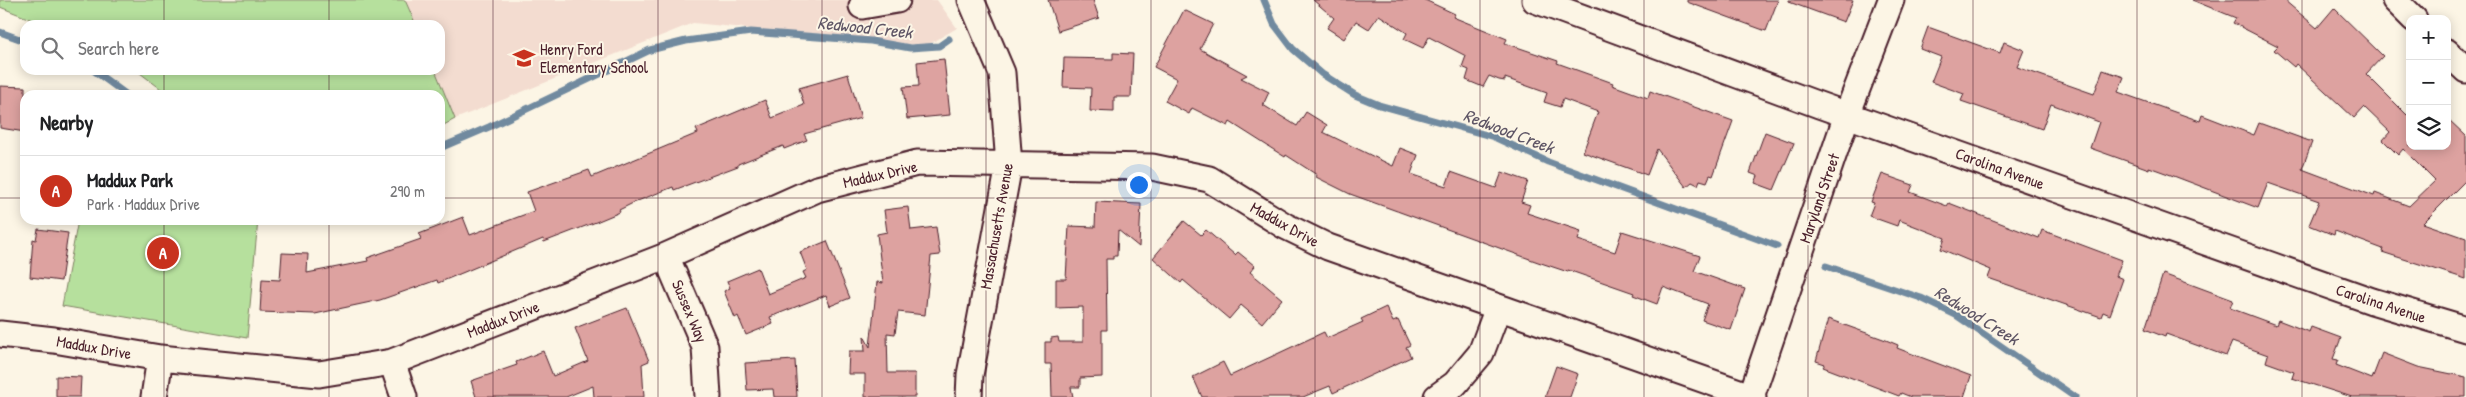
<!DOCTYPE html>
<meta charset="utf-8">
<style>
body{margin:0;font-family:"Patrick Hand",sans-serif;background:#f6f6f6;color:#202124}
.controls{position:absolute;right:15px;top:15px;display:grid;overflow:hidden;border-radius:10px;box-shadow:0 2px 12px #0003}
.controls button{width:45px;height:45px;display:grid;place-items:center;padding:0;border:0;border-bottom:1px solid #e0e0e0;background:#fff;color:#202124;font:25px sans-serif}
.you{position:absolute;left:1138px;top:184px;width:18px;height:18px;margin:-12px;border:4px solid #fff;border-radius:50%;background:#1a73e8;box-shadow:0 0 0 8px #1a73e833}
.badge{display:grid;place-items:center;width:32px;height:32px;border-radius:50%;background:#c8321e;color:#fff;font-size:16px;font-weight:700}
.pin{position:absolute;translate:-50% -50%;border:2px solid #fff;box-shadow:0 1px 5px #0006}
.list{margin:0;padding:0;list-style:none}
h2{display:flex;justify-content:space-between;align-items:center;height:65px;margin:0;padding:0 20px;font-size:21px}
h2 small{font-size:16px;font-weight:400;color:#757577}
.list li{display:grid;grid-template-columns:32px 1fr auto;gap:15px;align-items:center;box-sizing:border-box;height:70px;padding:0 20px;border-top:1px solid #e0e0e0}
.list b{display:block;font-size:19px;white-space:nowrap}
.list p{margin:0;font-size:16px;white-space:nowrap;color:#757577}
.list em{font-size:16px;font-style:normal;color:#757577}
.icon{flex:none;width:28px;height:28px;fill:none;stroke:currentColor;stroke-width:2;stroke-linecap:round;stroke-linejoin:round}
.map{position:relative;flex:none;width:2466px;height:397px;overflow:hidden}
.search{position:absolute;background:#fff;box-shadow:0 2px 12px #0003;left:20px;top:20px;width:425px;height:55px;display:flex;align-items:center;gap:12px;box-sizing:border-box;padding:0 18px;border-radius:15px;color:#757577;font-size:19px}
.panel{position:absolute;background:#fff;box-shadow:0 2px 12px #0003;left:20px;top:90px;width:425px;height:135px;border-radius:15px}
.map>svg:first-child{display:block}
.built{fill:#f3dcd0}
.green{fill:#b6e09d;stroke:#808064}
.lines{fill:none;stroke-linecap:round;stroke-linejoin:round}
.stream{stroke:#718a9f;stroke-width:7}
.building{fill:#dda2a0;stroke:#4a1f2b}
.minor-casing{stroke:#4a1f2b;stroke-width:29}
.minor{stroke:#fcf5e5;stroke-width:25}
.grid{fill:none;stroke:#4a1f2b;stroke-width:1;stroke-opacity:0.55}
.labels{text-anchor:middle;dominant-baseline:central;stroke-width:4;stroke-linejoin:round;paint-order:stroke}
.poi-label{font-size:16px;fill:#4a1f2b;stroke:#fcf5e5;text-anchor:start}
.street-label{font-size:16px;fill:#4a1f2b;stroke:#fcf5e5}
.water-label{font-size:18px;font-style:italic;fill:#5e5565;stroke:#fcf5e5}
</style>
<div class="map">
<svg width="2466" height="397" viewBox="0 0 2466 397">
<rect width="100%" height="100%" fill="#fcf5e5"/>
<filter id="ink" filterUnits="userSpaceOnUse"><feTurbulence type="fractalNoise" baseFrequency=".02" numOctaves="2"/><feDisplacementMap in="SourceGraphic" scale="10" xChannelSelector="R" yChannelSelector="G"/><feConvolveMatrix kernelMatrix="1 2 1 2 8 2 1 2 1" color-interpolation-filters="sRGB"/></filter>
<g filter="url(#ink)">
<path class="built" d="M405 0H937L957 28 926 46 693 23 455 119 435 70H440V25H416Z"/>
<path class="green" d="M0 0H405L416 25H45L0 7Z
M136 70H435L455 119 440 127V95H169Z
M78 220H258L247 338 62 306Z"/>
<g class="lines">
<path class="stream" d="M1264 0 1274 24 1293 49 1322 74 1355 95 1379 105 1494 137 1548 162 1777 246
M0 32 25 41
M93 70 127 95
M440 148 489 127 650 50 686 41 751 32 871 41 910 48 939 46 949 39
M1826 266 1921 298 1956 315 2075 397"/>
</g>
<path class="building" d="M1048 0H1093L1099 18 1058 31Z
M1313 0H1425L1455 14 1453 17 1507 39 1505 43 1558 61 1557 63 1613 83 1612 85 1648 98 1650 91 1733 121 1713 176 1710 175 1707 182 1700 180 1698 185 1692 182 1686 187 1657 149 1647 175 1583 152 1598 112 1563 99 1560 107 1544 102 1547 93 1505 78V81L1499 80 1489 76 1483 87 1466 80 1469 70 1462 67 1466 56 1429 37 1423 48 1404 39 1407 33 1379 15 1369 29 1356 21 1344 39 1327 28 1334 18Z
M1687 0H1778L1766 31 1687 2Z
M1789 0H1853L1844 22 1789 2Z
M2192 0H2284L2317 28 2334 8 2383 56 2366 74 2407 115 2410 112V146H2447V118L2466 136V180L2423 223 2466 238V279L2382 252 2383 249 2335 231 2334 235 2309 225 2319 201 2268 183 2258 208 2171 175 2149 167V169L2090 148 2099 122 2051 104 2042 129 1961 101 1964 94 1931 82 1941 57 1920 49 1928 27 2000 53 2004 42 2024 50 2017 67 2094 94 2103 70 2124 77 2118 92 2200 121 2202 115 2254 135 2259 123 2312 142 2302 169 2374 196 2375 193 2409 206 2435 181 2403 149 2398 155 2383 140 2390 132 2364 107 2354 118 2296 64 2294 67 2274 50 2278 46 2233 23 2236 18Z
M1184 10 1213 24 1200 49 1247 75 1241 78 1269 92 1263 105 1297 126 1306 112 1327 125 1323 132 1393 166 1400 148 1418 155 1411 174 1446 186 1451 172 1496 188 1502 172 1528 181 1521 202 1530 205 1527 213 1581 231 1578 240 1615 252 1622 231 1700 256 1694 271 1745 289 1731 330 1702 320 1708 304 1663 287 1657 304 1633 295 1634 293 1568 270V272L1538 262 1350 194 1316 177 1317 175 1286 155 1285 157 1230 122 1228 126 1192 108 1189 114 1165 101 1177 79 1154 67Z
M1113 53 1133 54 1131 97H1114V112L1090 111 1091 88 1063 87 1064 58 1113 59Z
M944 59 950 115 907 119 903 87 919 86 917 62Z
M848 74 861 118 804 134 807 140 784 149 783 146 738 164V166L674 190 673 187 635 202 619 210 620 212 596 222 544 242 543 239 438 283 437 280 380 300 315 314 260 312 262 279 280 280 282 253 308 254 307 273 368 261 367 258 421 239 419 234 463 217 470 235 534 211 527 192 589 170 592 177 698 133 696 129 765 100 772 118 804 105 799 88Z
M0 86 25 87V132L0 128Z
M1765 132 1794 143 1774 190 1755 183 1758 176 1750 173Z
M1882 174 1913 185 1910 192 1947 206 1949 203 2039 238 2042 230 2122 260 2116 276 2123 279 2110 315 2103 312 2101 317 1988 278 1991 270 1941 249 1945 238 1899 220 1897 226 1869 216 1874 203 1871 202Z
M1096 202 1141 204 1139 247 1118 230 1117 256H1113V259H1106L1107 330H1102V377L1080 378V387H1071L1073 397H1052L1051 364H1045V342H1051V338L1058 337 1059 342H1083V307L1056 308V279H1066L1069 226 1095 227Z
M908 207 911 230 936 227 940 255 931 256 925 315 898 312 895 334 887 333 888 373H915V397H865V374H848L849 351H865L864 336 870 347 877 282 883 283 877 234 887 232 884 210Z
M1184 221 1201 235 1206 230 1235 255 1238 252 1255 266 1250 272 1282 299 1262 323 1241 305 1229 319 1183 280 1181 283 1153 258Z
M38 229 68 233 61 281 30 277 33 239 36 240Z
M827 241 850 298 830 306 826 295 770 317 773 324 746 335 738 316 735 318 724 291 730 288 727 281 758 268 768 294 806 278 803 272 807 270 800 252Z
M2163 274 2233 300 2230 308 2276 325 2278 320 2309 332 2311 327 2341 338 2333 359 2338 360 2336 365 2372 379 2382 353 2418 367 2466 377V397H2352L2292 378 2294 372 2266 362 2268 355 2232 342 2226 356 2166 334 2165 337 2145 329Z
M1386 307 1393 322 1398 320 1410 345 1406 347 1411 357 1333 393 1330 386 1303 397H1202L1193 377 1223 362 1230 376 1324 332 1327 338 1363 322 1361 319Z
M627 308 649 361 642 364 644 397H594L593 386 566 397H476L471 381 517 365 516 362 543 351 553 376 588 361 575 328Z
M1828 319 1886 340 1898 345 1897 348 1915 355 1971 376 1964 397H1911L1901 393 1899 396 1823 367 1825 364 1816 361Z
M795 360 797 397H774L773 389 747 390 745 363Z
M1556 366 1578 374 1570 397H1545Z
M56 376 81 377 80 397H56Z"/>
<g class="lines">
<g class="minor-casing">
<path id="minor" d="M1535 0 1819 105 2372 301 2466 329
M2395 0 2414 19
M862 6 897 0
M2447 52 2466 70
M666 256 705 347 708 397
M0 334 54 340 160 358 319 374 392 362 666 256 817 189 917 163 1152 167 1209 179 1285 226 1328 247 1753 397
M392 362 404 397
M154 397 160 358
M969 397 970 375 1009 165 1002 73 971 0
M1437 397 1455 384 1481 353 1498 308
M1751 397 1847 115 1891 0"/>
</g>
<use href="#minor" class="minor"/>
</g>
</g>
<path class="grid" d="M164 0V25M329 0V25M493 0V397M658 0V397M822 0V397M986 0V397M1151 0V397M1315 0V397M1480 0V397M1644 0V397M1808 0V397M1973 0V397M2137 0V397M2302 0V397M164 70V95M329 70V95M0 198H25M440 198H2466M164 220V397M329 220V397"/>
<defs>
<g id="school-bare" transform="scale(1.725)"><path d="M0-5L7-2L0 1L-7-2ZM-4 1L0 2.5L4 1V4Q0 6-4 4Z" fill="#c8321e" stroke="#fcf5e5" stroke-width="2.5" paint-order="stroke"/></g>
</defs>
<g fill-rule="evenodd">
<use href="#school-bare" x="524" y="58"/>
</g>
<g class="labels">
<g class="poi-label">
<text x="540" y="49">Henry Ford<tspan x="540" dy="18">Elementary School</tspan></text>
</g>
<g class="street-label">
<text transform="translate(2000 168) rotate(20)">Carolina Avenue</text>
<text transform="translate(880 174) rotate(-13)">Maddux Drive</text>
<text transform="translate(1819 198) rotate(-71)">Maryland Street</text>
<text transform="translate(1285 224) rotate(29)">Maddux Drive</text>
<text transform="translate(996 226) rotate(-80)">Massachusetts Avenue</text>
<text transform="translate(2381 303) rotate(18)">Carolina Avenue</text>
<text transform="translate(690 311) rotate(67)">Sussex Way</text>
<text transform="translate(503 319) rotate(-21)">Maddux Drive</text>
<text transform="translate(94 347) rotate(10)">Maddux Drive</text>
</g>
<g class="water-label">
<text transform="translate(865 27) rotate(6)">Redwood Creek</text>
<text transform="translate(1509 131) rotate(21)">Redwood Creek</text>
<text transform="translate(1977 315) rotate(32)">Redwood Creek</text>
</g>
</g>
</svg>
<div class="controls">
<button>+</button>
<button>−</button>
<button><svg class="icon" aria-label="layers" viewBox="0 0 24 24"><path d="M12 4l9 5-9 5-9-5zM3 14l9 5 9-5"/></svg></button>
</div>
<div class="you"></div>
<div class="pin badge" style="left:163px;top:253px">A</div>
<div class="search"><svg class="icon" aria-label="search" viewBox="0 0 24 24"><circle cx="10" cy="10" r="6"/><path d="M15 15l6 6"/></svg>Search here</div>
<section class="panel">
<h2>Nearby<small></small></h2>
<ul class="list">
<li><span class="badge">A</span><div><b>Maddux Park</b><p>Park · Maddux Drive</p></div><em>290 m</em></li>
</ul>
</section>
</div>
